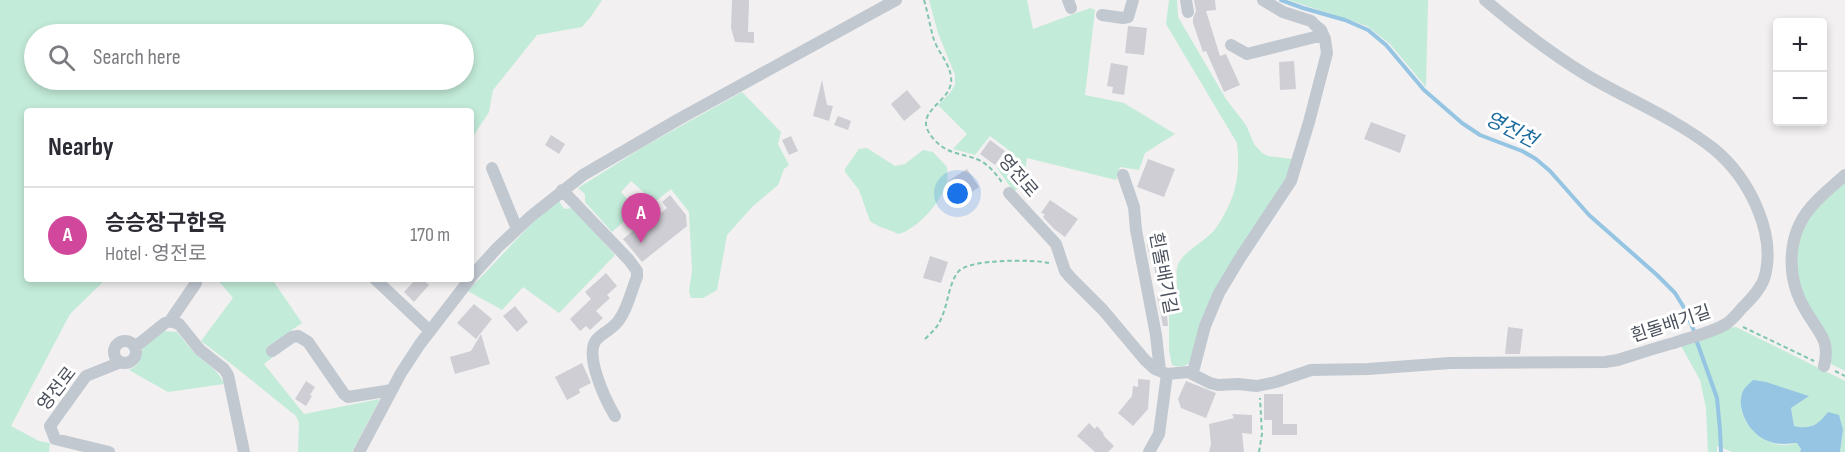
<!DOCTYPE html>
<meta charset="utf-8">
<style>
body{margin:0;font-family:"Sofia Sans Condensed","Noto Sans KR",sans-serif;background:#f7f7f7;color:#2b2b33}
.controls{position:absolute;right:18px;top:18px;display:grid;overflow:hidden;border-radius:6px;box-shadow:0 3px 9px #0003}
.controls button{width:54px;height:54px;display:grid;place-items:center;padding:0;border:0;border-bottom:2px solid #e1e1e2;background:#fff;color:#2b2b33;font:30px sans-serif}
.you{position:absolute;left:958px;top:194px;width:21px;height:21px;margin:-15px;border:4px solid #fff;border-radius:50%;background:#1a73e8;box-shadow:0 0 0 9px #1a73e833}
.badge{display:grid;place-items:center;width:39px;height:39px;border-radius:50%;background:#1a73e8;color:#fff;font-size:20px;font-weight:700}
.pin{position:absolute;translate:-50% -50px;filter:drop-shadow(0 2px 3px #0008)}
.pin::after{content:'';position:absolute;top:32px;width:21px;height:18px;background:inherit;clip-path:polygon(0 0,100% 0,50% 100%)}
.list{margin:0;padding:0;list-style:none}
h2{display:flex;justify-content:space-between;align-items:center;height:78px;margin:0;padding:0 24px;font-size:26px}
h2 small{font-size:20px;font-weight:400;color:#7c7c81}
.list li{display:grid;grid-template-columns:39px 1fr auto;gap:18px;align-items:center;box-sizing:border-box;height:96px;padding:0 24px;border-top:2px solid #e1e1e2}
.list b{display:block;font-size:22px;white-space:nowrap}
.list p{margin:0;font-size:20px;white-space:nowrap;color:#7c7c81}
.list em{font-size:20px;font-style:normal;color:#7c7c81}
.icon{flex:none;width:33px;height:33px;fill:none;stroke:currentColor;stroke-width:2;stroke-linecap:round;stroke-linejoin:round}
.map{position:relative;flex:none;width:1845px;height:452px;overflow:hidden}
.search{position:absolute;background:#fff;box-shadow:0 3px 9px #0003;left:24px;top:24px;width:450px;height:66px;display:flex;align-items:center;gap:15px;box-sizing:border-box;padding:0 21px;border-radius:33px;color:#7c7c81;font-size:22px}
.panel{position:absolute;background:#fff;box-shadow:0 3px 9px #0003;left:24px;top:108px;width:450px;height:174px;border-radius:6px}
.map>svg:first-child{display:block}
.green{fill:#c3ebd9;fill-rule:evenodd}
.water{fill:#95c5e3}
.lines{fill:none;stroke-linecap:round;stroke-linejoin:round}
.stream{stroke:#95c5e3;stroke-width:4}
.building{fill:#ceced4}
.path{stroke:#7fc5af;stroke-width:2;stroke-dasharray:4.5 3;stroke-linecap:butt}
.minor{stroke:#c2c8d0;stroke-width:12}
.labels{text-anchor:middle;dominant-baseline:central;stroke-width:6;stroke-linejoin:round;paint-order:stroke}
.street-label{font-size:18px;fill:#4a505b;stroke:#fff}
.water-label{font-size:20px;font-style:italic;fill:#1b6b9d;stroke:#fff}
</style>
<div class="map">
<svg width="1845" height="452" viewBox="0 0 1845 452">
<rect width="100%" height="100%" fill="#f2f0f0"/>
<path class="green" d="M0 0H602L590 18 582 27 537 35 493 90 489 112 474 135H471V111H27V279H106L70 314 11 426 39 441 50 443 49 452H0ZM34 34H464V80H34Z
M929 0H1027L1033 29 1090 8 1095 10 1085 95 1124 103 1175 134 1145 153 1139 170 1120 167 1116 180 1027 158 1023 183 1014 192 997 168 1010 151 990 136 975 155 953 149 967 134 938 105 950 93 955 85V75L938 33Z
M1169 0H1177L1178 17 1226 99 1246 125 1254 144 1262 153 1268 156 1292 159 1288 179 1262 217 1193 359C1186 367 1182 368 1172 365L1169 350V290L1177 287C1177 281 1176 274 1177 268 1180 252 1206 242 1216 228 1235 200 1241 177 1237 143L1166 24Z
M1289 0H1428L1426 87 1390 44 1367 26Z
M742 92 781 132 778 144 789 165 784 169 778 185 753 206 727 235 717 290 703 298H691L689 291 692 271 689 212 671 189 655 202 631 181 621 192 637 210 612 232 585 202V194L578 188 645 146Z
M867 148 895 166 905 164 923 150 933 152 947 167C947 171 948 177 947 182 942 201 917 230 898 234 889 229 877 227 870 221L859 190 845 172V169L859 149Z
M1845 180V371L1829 363 1803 296 1795 268 1801 229 1816 208Z
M559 201 564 209 574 208 615 255 559 313 523 287 502 310 468 291 532 223Z
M217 279H272L302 323 267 347 273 357 264 364 304 414 380 399 352 452H298L299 423 296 416 234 366 201 341 233 298Z
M1736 327 1845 381V452H1840L1843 430 1820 422 1805 429 1794 426 1791 408 1808 395 1744 389C1743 394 1741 399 1741 404 1740 424 1763 443 1782 445 1787 445 1792 444 1797 443L1801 449 1800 452H1732L1717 446V452H1708L1706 408 1700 380 1681 346 1727 328Z
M164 331 177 332C182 338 187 345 193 351 204 363 218 368 224 384L168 392 129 370C144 363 137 358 144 347Z"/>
<path class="water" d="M1753 380 1766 382 1809 396 1791 408 1794 426C1810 430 1818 425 1828 412L1839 415 1843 430 1840 452H1800L1801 449 1797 443C1787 444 1778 445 1768 441 1750 434 1735 410 1743 391 1745 387 1750 383 1753 380Z"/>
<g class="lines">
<path class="stream" d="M1281 0 1303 8 1345 20 1368 30 1386 45 1424 90 1462 123 1480 135 1522 151 1536 159 1550 171 1589 215 1657 275 1675 293 1686 311 1694 331
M1697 342 1717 398 1720 430 1721 452"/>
</g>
<path class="building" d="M732 0H749L748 32H754V43L735 42 731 28Z
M1194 0H1215L1216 10 1206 11 1220 56 1226 54 1240 85 1224 92 1206 51 1203 52 1193 23V18L1196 11Z
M1128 26 1147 28 1144 55 1125 53Z
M1294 61 1296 89 1280 90 1279 62Z
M1111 63 1128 66 1124 95 1112 93 1113 87 1107 86Z
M822 80 827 105 833 106 829 121 813 116Z
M907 90 921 107 904 121 891 104Z
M838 116 851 121 848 130 834 125Z
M1371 122 1406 135 1400 153 1364 139Z
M551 135 565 144 559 154 545 145Z
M791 136 798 151 789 155 782 140Z
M990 140 1005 151 995 165 980 154Z
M1148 159 1175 169 1164 197 1137 187Z
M967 169 979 187 961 200 948 181Z
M670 195 686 215 687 226 642 262 623 239 642 224 644 227 667 208 662 202Z
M1050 200 1078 219 1065 237 1054 229 1043 217 1045 214 1041 213Z
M1161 241V245L1165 242 1171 279 1157 282 1153 260H1150L1147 244Z
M930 256 948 262 941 283 923 278Z
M606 273 617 286 607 295 610 298 596 311 603 318 590 330 586 326 580 331 570 319 591 299 585 292Z
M416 279H422L429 285 414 302 404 292Z
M1157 296H1165L1168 326H1163Z
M474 304 492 319 476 339 457 323Z
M515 306 528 322 517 332 503 316Z
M1508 327 1523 329 1520 354H1505Z
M481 334 490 364 455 374 450 357 471 351Z
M582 363 591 383 579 389 580 393 567 400 555 377Z
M1138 379 1150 380 1148 409 1133 426 1118 413 1132 396 1133 386 1138 387Z
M306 381 315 387 310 395 312 396 306 406 295 399Z
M1186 381 1216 393 1206 418 1181 408 1178 399Z
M1264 394H1283V424H1297V435H1272V420H1264Z
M1232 414 1252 415V434L1242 433 1244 452H1209L1211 444 1209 424 1234 418Z
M1089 423 1095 429 1097 426 1104 434 1103 435 1114 446 1108 452H1095L1077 436Z"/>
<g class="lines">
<path class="path" d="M924 0C928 13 930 27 934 40 939 54 953 67 951 83 948 104 912 112 932 137 947 156 962 152 981 161 990 166 997 175 1003 184
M1743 327 1814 361
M925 339C931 333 937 328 940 321 948 306 948 285 958 272 967 259 1033 259 1049 263
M1835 371 1845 376
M1259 452 1262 434 1260 398"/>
<path class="minor" d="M1068 0 1071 8
M1186 0 1188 12
M1102 15 1123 18 1128 17 1133 0
M1231 45 1247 54 1323 35
M492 168 517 229
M1123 175 1134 207 1136 230 1156 335 1160 371
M562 190 629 260 637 271V277C631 291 628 308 619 320 613 329 605 331 598 338 582 352 606 401 615 416
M1009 193 1056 244 1065 271 1071 278 1103 310 1145 360 1155 369 1167 374 1188 372 1210 383 1218 385 1238 384 1257 386 1276 382 1311 370 1368 369 1450 363 1605 362 1618 360C1637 354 1655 348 1674 343 1691 337 1711 333 1726 324 1732 320 1737 314 1742 308 1750 300 1760 290 1764 279 1778 234 1748 177 1714 149 1676 119 1629 100 1588 76 1551 54 1518 28 1485 0
M471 277 497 248 530 217 583 175 679 119 896 0
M375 279 429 330
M170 321 196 283V279
M114 352a11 11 0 1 1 22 0a11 11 0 1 1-22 0Z
M135 347 165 323 170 321 179 324 200 350 224 369 228 375 244 452
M272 351 292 337 298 336 308 342 344 394 348 397 392 390
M1824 366C1831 340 1818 332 1806 311 1786 279 1786 236 1811 207 1821 195 1834 185 1845 175
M1190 373 1194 368 1205 326 1219 293 1240 258 1291 181 1309 122 1327 53 1325 39 1321 30 1316 26 1311 21 1283 12 1263 0
M109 452 55 439 50 426 86 376 121 362
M359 452 401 373 420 344 470 279
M1149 452 1159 434 1167 374"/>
</g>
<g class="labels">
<g class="street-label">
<text transform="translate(1018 176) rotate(49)">영전로</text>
<text transform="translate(1163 273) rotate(79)">흰돌배기길</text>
<text transform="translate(1671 324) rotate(-18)">흰돌배기길</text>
<text transform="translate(57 389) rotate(-52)">영전로</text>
</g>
<g class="water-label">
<text transform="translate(1511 130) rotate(27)">영진천</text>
</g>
</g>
</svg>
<div class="controls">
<button>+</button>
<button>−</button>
</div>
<div class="you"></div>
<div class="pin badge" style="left:641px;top:243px;background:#d1479c">A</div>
<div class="search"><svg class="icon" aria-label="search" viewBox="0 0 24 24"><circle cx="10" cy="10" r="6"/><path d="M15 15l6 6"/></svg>Search here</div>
<section class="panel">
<h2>Nearby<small></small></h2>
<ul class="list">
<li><span class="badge" style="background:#d1479c">A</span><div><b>승승장구한옥</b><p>Hotel · 영전로</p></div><em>170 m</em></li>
</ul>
</section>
</div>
